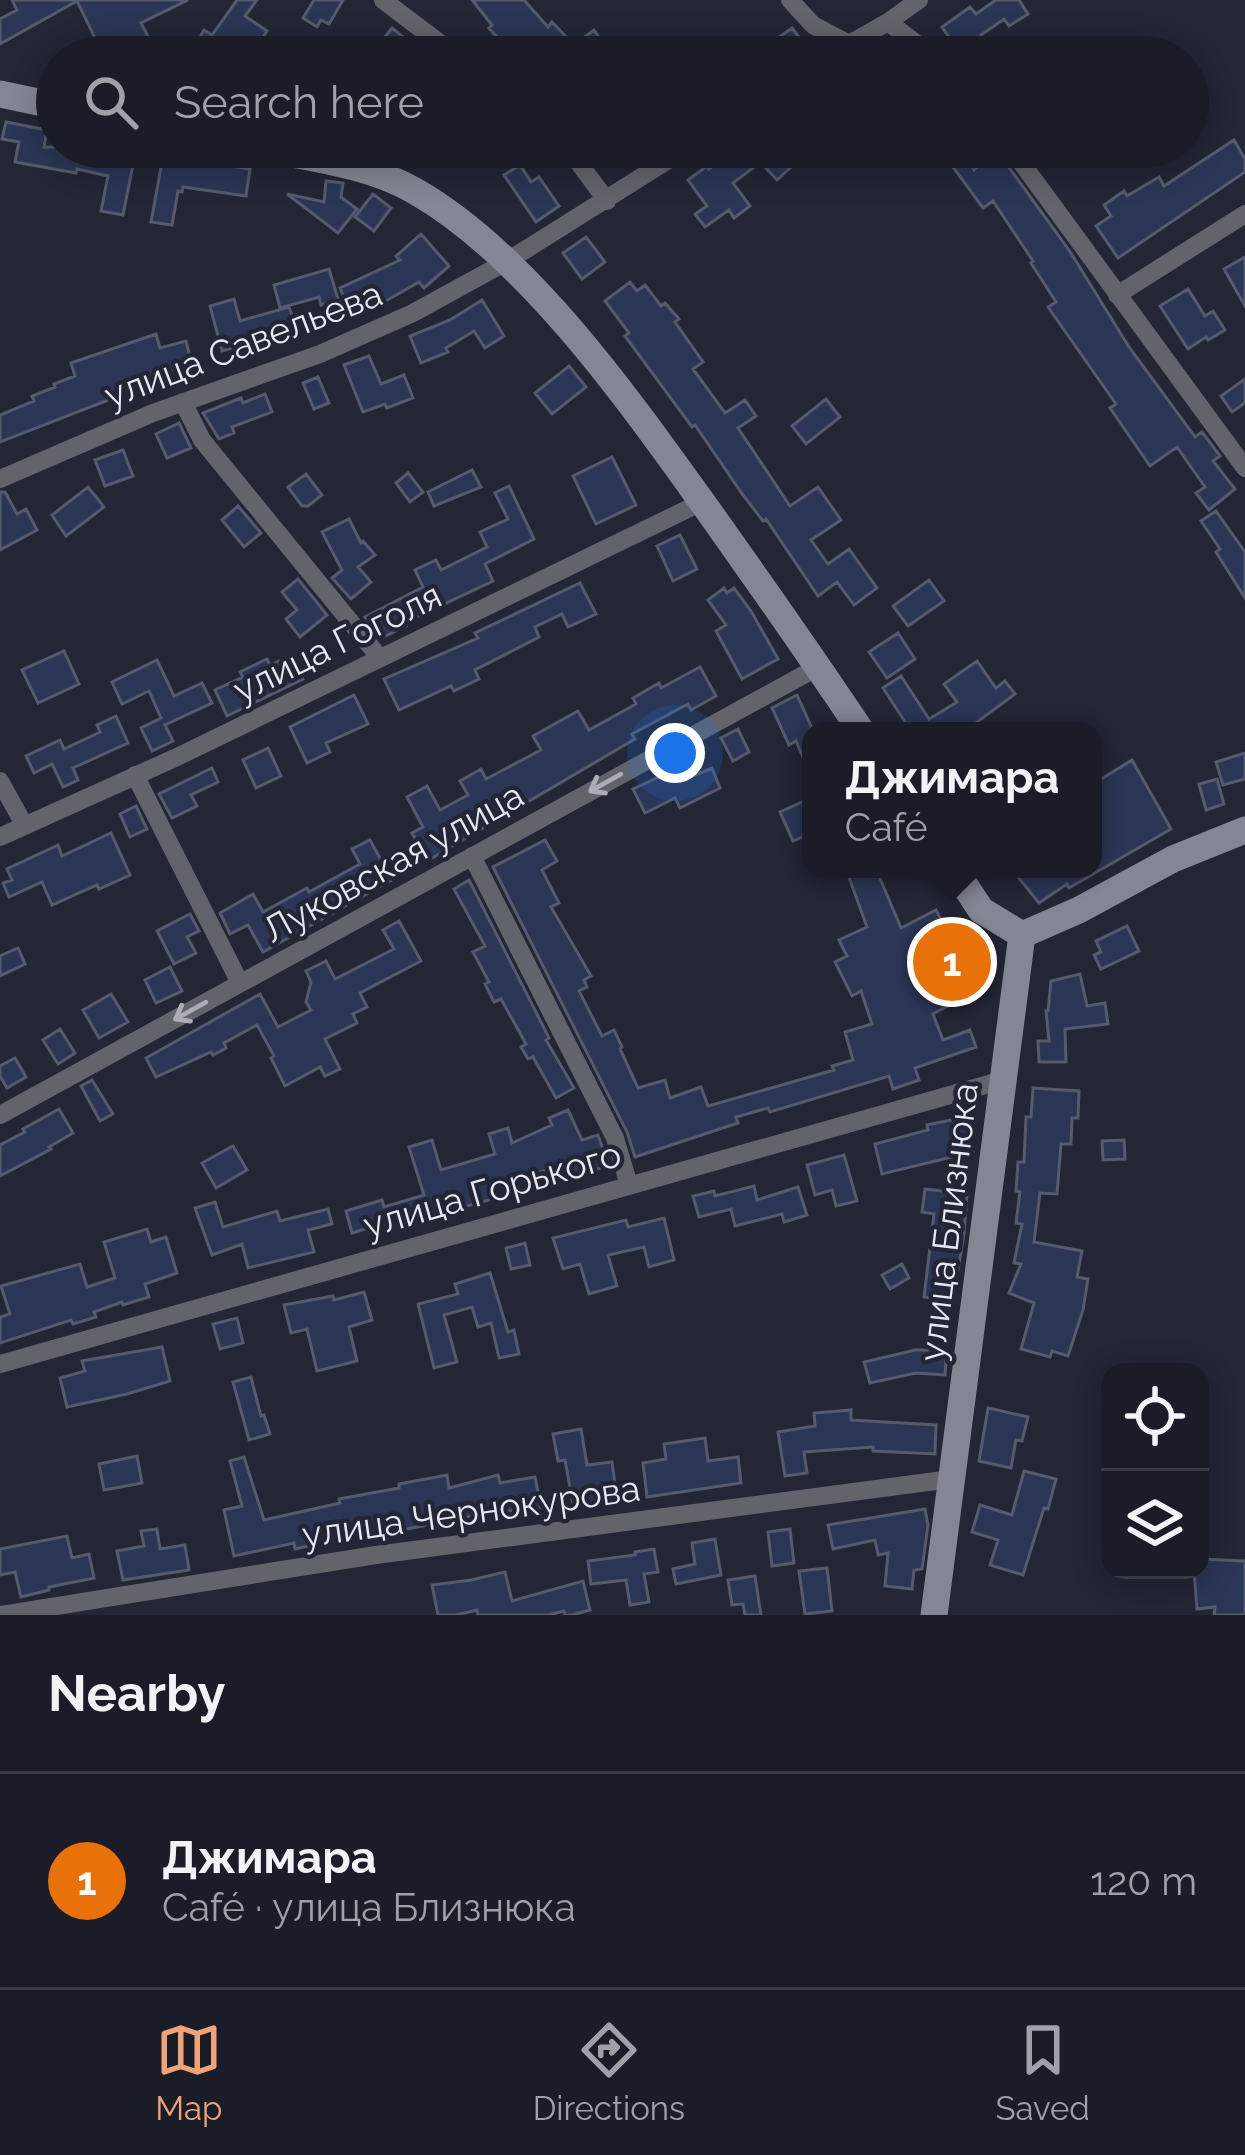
<!DOCTYPE html>
<meta charset="utf-8">
<style>
body{margin:0;font-family:Raleway,sans-serif;background:#232530;color:#f1f3f6}
.controls{position:absolute;right:36px;bottom:36px;display:grid;overflow:hidden;border-radius:24px;box-shadow:0 6px 30px #0003}
.controls button{width:108px;height:108px;display:grid;place-items:center;padding:0;border:0;border-bottom:3px solid #383a45;background:#1a1c28;color:#f1f3f6;font:60px sans-serif}
.you{position:absolute;left:675px;top:753px;width:42px;height:42px;margin:-30px;border:9px solid #fff;border-radius:50%;background:#1a73e8;box-shadow:0 0 0 18px #1a73e833}
.badge{display:grid;place-items:center;width:78px;height:78px;border-radius:50%;background:#efa377;color:#fff;font-size:39px;font-weight:700}
.pin{position:absolute;translate:-50% -50%;border:6px solid #fff;box-shadow:0 3px 12px #0006}
.popup{position:absolute;left:802px;top:722px;width:300px;height:156px;box-sizing:border-box;display:grid;place-content:center;border-radius:24px;background:#1a1c28;filter:drop-shadow(0 3px 9px #0005);font-size:39px;white-space:nowrap;color:#9fa1a8}
.popup b{font-size:45px;color:#f1f3f6}
.popup::after{content:'';position:absolute;left:50%;top:100%;margin-left:-24px;border:24px solid transparent;border-top-color:#1a1c28}
.list{margin:0;padding:0;list-style:none}
h2{display:flex;justify-content:space-between;align-items:center;height:156px;margin:0;padding:0 48px;font-size:51px}
h2 small{font-size:39px;font-weight:400;color:#9fa1a8}
.list li{display:grid;grid-template-columns:78px 1fr auto;gap:36px;align-items:center;box-sizing:border-box;height:216px;padding:0 48px;border-top:3px solid #383a45}
.list b{display:block;font-size:45px;white-space:nowrap}
.list p{margin:0;font-size:39px;white-space:nowrap;color:#9fa1a8}
.list em{font-size:39px;font-style:normal;color:#9fa1a8}
.icon{flex:none;width:66px;height:66px;fill:none;stroke:currentColor;stroke-width:2;stroke-linecap:round;stroke-linejoin:round}
.map{position:relative;flex:none;width:1245px;height:1615px;overflow:hidden}
.search{position:absolute;background:#1a1c28;box-shadow:0 6px 30px #0003;left:36px;right:36px;top:36px;height:132px;display:flex;align-items:center;gap:30px;box-sizing:border-box;padding:0 42px;border-radius:66px;color:#9fa1a8;font-size:45px}
.sheet{height:372px;background:#1a1c28}
nav{display:flex;justify-content:space-around;align-items:center;box-sizing:border-box;height:168px;border-top:3px solid #383a45;background:#1a1c28;font-size:33px;color:#9fa1a8}
nav a{display:grid;justify-items:center;gap:6px}
nav .on{color:#efa377}
.map>svg:first-child{display:block}
.building{fill:#2b3555;stroke:#555b6c;stroke-width:3}
.lines{fill:none;stroke-linecap:round;stroke-linejoin:round}
.street{stroke:#62646c;stroke-width:18}
.secondary{stroke:#838793;stroke-width:27}
.oneway{stroke:#aaadb6}
.labels{text-anchor:middle;dominant-baseline:central;stroke-width:9;stroke-linejoin:round;paint-order:stroke}
.street-label{font-size:36px;fill:#e5e9f3;stroke:#222635}
</style>
<div class="map">
<svg width="1245" height="1615" viewBox="0 0 1245 1615">
<rect width="100%" height="100%" fill="#222635"/>
<path class="building" d="M12 0H188L141 23 151 42 119 57 110 38 98 44 77 1 0 44V19L17 10Z
M237 0H257L245 16 267 31 249 57H189L204 30 212 35Z
M314 0H343L329 24 321 20 317 27 303 18Z
M472 0H524L548 27 552 22 569 40 551 57H514L489 28 492 25Z
M996 0H1019L1028 14 1009 26 1004 19 981 35 996 57H963L942 27 970 7 976 14Z
M392 28 408 41 395 57H369Z
M792 28 808 49 797 57H751Z
M594 30 605 46 590 57H557Z
M6 122 47 130 44 147H115L136 150 123 215 101 211 108 176 77 169 76 173 15 162 19 142 2 139Z
M1234 140 1245 159V172L1118 258 1096 226 1111 216 1104 205 1124 191 1127 196 1159 177 1164 186Z
M618 147H661L630 166Z
M761 147H813L777 180 753 154Z
M737 148 753 168 733 183 750 206 734 218 729 210 705 227 695 214 707 206 688 180 707 166 709 169Z
M164 151 189 157V160L250 169 246 196 183 187 182 192 178 191 172 225 151 222Z
M997 151 1069 250 1129 347 1195 437 1202 432 1220 456 1213 461 1235 489 1209 510 1196 493 1205 487 1177 447 1150 466 1110 408 1116 404 1048 307 1056 302 1031 263 1033 261 993 201 983 208 950 163 965 154 974 170Z
M520 165 531 182 539 177 559 206 536 222 504 175Z
M326 181 343 183 341 197 357 209 338 233 287 194 324 202Z
M373 194 391 208 374 231 355 217Z
M421 234 449 266 424 288 419 282 384 302 351 314 340 288 400 260 396 256Z
M586 237 605 262 582 279 563 253Z
M1245 257V306L1224 269Z
M329 269 338 299 321 305 319 297 280 308 274 285Z
M630 282 637 291 645 285 661 306 665 303 679 319 675 322 703 362 693 369 725 413 745 400 756 416 738 428 790 506 818 487 841 520 811 540 828 564 849 549 877 588 854 605 837 582 818 596 766 519 763 521 743 495 695 425 692 427 625 336 629 333 605 301Z
M1188 289 1205 316 1213 311 1225 330 1208 340 1206 337 1188 349 1160 306Z
M234 299 240 321 289 307 297 329 222 351 210 306Z
M482 300 504 336 485 348 474 331 446 348 448 352 421 363 410 336 450 320Z
M156 334 160 348 186 341 192 365 147 377 149 382 115 394 116 397 0 442V415L34 401 32 396 55 387 54 384 75 376 71 363Z
M369 356 381 384 404 375 413 398 387 408 385 404 363 412 344 365Z
M569 366 586 387 552 414 535 393Z
M318 377 329 403 314 409 303 383Z
M1245 379V403L1232 412 1221 396Z
M265 394 272 412 232 427 234 433 219 439 203 413 241 398 243 403Z
M826 399 840 417 806 444 792 426Z
M179 423 191 448 167 458 156 434Z
M123 450 133 476 105 486 95 460Z
M612 457 636 505 596 524 573 476Z
M472 470 481 487 434 506 428 492Z
M408 473 423 492 410 502 396 483Z
M306 474 322 495 308 506H302L288 487Z
M509 486 534 539 485 564 493 581 404 623 406 626 381 638 365 617 423 587 415 570 436 560 441 570 487 547 480 532 508 519 495 493Z
M88 487 104 507 66 536 52 515Z
M0 492H5L17 514 26 509 37 530 0 550Z
M238 506 261 533 244 547 222 520Z
M1216 511 1245 552V598L1216 552 1220 549 1201 521Z
M349 519 361 543 363 541 375 555 358 567 371 582 351 599 332 578 342 570 322 532Z
M680 535 697 569 673 581 657 546Z
M298 579 327 615 300 637 286 619 297 610 282 592Z
M929 580 944 601 908 626 893 606Z
M580 583 596 614 568 627 562 614 535 627 539 637 475 670 479 679 454 691 451 686 399 710 384 679 478 638 475 633Z
M724 588 727 593 734 588 751 611 778 659 742 679 716 631 726 625 708 600Z
M898 633 915 659 887 678 869 652Z
M64 651 79 684 38 703 22 670Z
M292 655 303 679 227 716 215 690 243 677 240 672 267 659 270 665Z
M157 660 174 696 202 683 212 703 165 725 173 741 152 751 141 728 161 718 149 691 122 704 112 682Z
M977 661 996 688 1005 681 1015 694 965 731H911L883 688 901 676 929 719 957 702 944 684Z
M700 667 716 696 691 710 688 704 632 734 635 739 427 861 412 833 423 827 407 797 427 786 440 810 468 795 460 781 481 769 486 779 541 750 533 736 578 711 589 730 636 704 633 698 659 683 661 688Z
M354 695 368 724 326 743 330 752 307 763 290 727Z
M797 695 811 726V776L796 741 789 745 772 708Z
M116 716 128 743 73 768 78 780 63 787 52 764 34 773 26 756 60 740 64 749 100 732 97 725Z
M738 729 749 752 733 761 721 738Z
M268 748 281 776 256 788 243 760Z
M1245 753V779L1223 785 1216 762Z
M1132 760 1171 829 1069 888 1067 884 1039 903 1018 877 1031 869H1093V784Z
M687 764 693 776 712 768 720 788 680 808 675 798 645 813 633 789Z
M212 768 218 782 191 795 197 806 172 818 159 794Z
M1217 779 1224 804 1206 810 1199 784Z
M811 798V833L793 841 780 812Z
M136 806 147 829 130 837 120 814Z
M111 833 130 875 99 889 97 885 52 905 42 882 9 897 3 883 12 880 7 869 58 845 62 856Z
M370 840 392 880 263 952 248 925 230 934 220 913 253 894 263 912 307 888 309 892 360 864 352 849Z
M545 840 557 861 542 870 559 903 551 907 591 976 584 980 587 987 579 991 602 1036 614 1030 622 1047 620 1049 638 1088 665 1080 670 1098 701 1087 708 1106 834 1070 832 1066 853 1060 845 1032 872 1024 861 991 852 996 835 962 847 956 839 940 867 927 846 869H876L901 928 936 910 978 990 933 1014 943 1040 970 1030 976 1047 915 1068 919 1080 893 1089 889 1076 770 1112 768 1108 736 1117 738 1123 635 1157 627 1132 493 867Z
M469 880 549 1038 546 1040 574 1088 556 1098 533 1057 528 1059 521 1047 526 1044 501 999 494 1002 485 984 489 982 473 952 485 946 454 889Z
M190 914 199 931 187 937 196 953 174 964 157 931Z
M399 921 421 961 360 993 367 1007 353 1014 357 1023 325 1039 340 1069 325 1076 320 1067 285 1086 271 1058 274 1056 257 1025 224 1043 226 1048 213 1055 211 1052 156 1077 146 1058 260 994 278 1027 311 1010 306 1002 311 982 306 971 326 961 335 979 394 949 383 930Z
M1127 926 1139 951 1101 969 1094 955 1101 952 1096 941Z
M18 948 25 964 0 976V956Z
M170 967 182 991 156 1003 145 980Z
M1080 974 1087 1006 1105 1003 1108 1024 1065 1029 1066 1062H1039L1038 1041H1049L1046 1011H1048L1051 981Z
M111 994 128 1022 99 1038 83 1010Z
M60 1029 75 1053 58 1064 43 1040Z
M15 1058 26 1077 7 1088 0 1076V1066Z
M92 1080 113 1114 100 1121 81 1086Z
M1033 1088 1079 1091 1078 1118H1072L1071 1144H1061L1057 1194 1040 1193 1034 1242 1082 1251 1077 1277 1088 1279 1083 1310 1068 1356 1052 1351 1050 1357 1021 1349 1034 1303 1009 1293 1021 1264 1014 1263 1022 1224 1016 1223 1020 1192 1016 1191 1018 1162H1024L1026 1117H1031Z
M59 1109 73 1133 49 1147 51 1149 0 1176V1145L25 1132 23 1129Z
M568 1110 582 1140 598 1135 609 1166 551 1181 546 1170 493 1186 496 1198 370 1233 368 1228 352 1233 346 1211 382 1200 384 1207 424 1195 409 1147 432 1140 441 1170 495 1154 489 1134 508 1128 512 1143 552 1125 549 1118Z
M965 1117 973 1152 882 1174 875 1144 928 1130 927 1125Z
M1124 1140 1125 1159 1103 1160 1102 1141Z
M233 1146 247 1170 216 1188 202 1163Z
M844 1155 857 1201 836 1206 832 1190 815 1195 807 1165Z
M754 1186 757 1200 798 1187 807 1215 784 1222 782 1214 735 1226 731 1209 699 1217 693 1196 714 1191 715 1196Z
M925 1189 967 1194 964 1234 953 1301 924 1297 934 1214 922 1212Z
M215 1202 223 1227 277 1211 280 1221 328 1209 332 1224 308 1230 314 1252 248 1268 242 1244 212 1255 195 1208Z
M664 1218 674 1260 649 1267 644 1247 608 1255 617 1286 589 1294 580 1264 563 1269 553 1238 626 1220 628 1227Z
M147 1229 151 1242 166 1237 177 1273 145 1284 149 1297 123 1305 122 1302 94 1312 96 1317 73 1324 71 1320 0 1343V1317L10 1314 1 1286 80 1264 87 1287 115 1278 104 1242Z
M525 1243 530 1265 511 1269 506 1248Z
M902 1264 909 1278 890 1289 882 1275Z
M490 1273 508 1332 514 1330 519 1354 499 1358 491 1323 478 1327 472 1307 444 1315 457 1362 434 1368 418 1304 458 1294 455 1284Z
M364 1292 372 1320 349 1327 357 1361 317 1371 307 1329 291 1333 284 1305 333 1296 334 1300Z
M237 1318 243 1343 220 1349 213 1324Z
M162 1347 170 1381 127 1394 67 1407 60 1378 85 1371 82 1361Z
M915 1350H947L945 1375 916 1373 870 1383 864 1362Z
M251 1377 261 1416 264 1415 270 1434 249 1440 233 1382Z
M988 1408 1028 1417 1022 1441 1016 1440 1011 1468 979 1461Z
M851 1410V1420L936 1425 935 1454 873 1451V1447L804 1452 807 1473 785 1476 778 1432 815 1426 814 1413Z
M581 1429 587 1465 612 1462 617 1499 573 1505 565 1460 558 1461 553 1434Z
M705 1438 708 1461 738 1457 741 1483 647 1497 643 1463 666 1459 664 1444Z
M137 1456 142 1483 104 1490 99 1464Z
M244 1457 264 1520 340 1503 339 1499 399 1488V1484L447 1475 449 1488 498 1475 500 1483 535 1477 541 1508 488 1513 407 1529 378 1531 295 1549 294 1543 234 1556 224 1510 242 1506 230 1461Z
M1024 1471 1056 1479 1048 1509 1044 1508 1023 1575 990 1565 998 1540 972 1532 980 1505 1012 1515Z
M925 1509 928 1525 922 1569 914 1570 912 1589 885 1586 888 1553 878 1555 875 1540 833 1549 828 1525Z
M157 1529 160 1549 185 1545 189 1570 123 1580 117 1551 144 1546 141 1531Z
M790 1529 794 1563 772 1566 768 1532Z
M67 1536 72 1558 89 1554 94 1578 49 1587V1590L21 1597 15 1572 0 1575V1549Z
M715 1539 721 1575 676 1584 673 1569 695 1564 692 1543Z
M654 1549 658 1572 644 1574 649 1602 630 1605 626 1580 591 1584 588 1561 635 1555V1552Z
M1200 1559 1245 1561V1615H1214L1215 1607 1197 1609 1194 1570H1200Z
M827 1568 832 1611 805 1614 799 1571Z
M505 1572 512 1601 583 1581 590 1610 572 1615H565L564 1611 548 1615H478L477 1610 456 1615H438L432 1585 471 1580Z
M755 1576 761 1615H745L743 1604 732 1605 728 1580Z"/>
<g class="lines">
<path class="street" d="M383 0 458 57
M790 0 813 25 847 43
M888 22 934 57
M826 57 888 22 919 0
M567 147 607 201
M1010 147 1245 468
M1117 295 1245 214
M183 402 202 440 380 658
M0 479 153 413 320 354 413 313 506 262 689 147
M135 775 240 983
M0 781 25 826
M0 837 177 757 702 502
M472 856 615 1138 629 1185
M0 1115 818 667
M0 1364 1003 1080
M0 1615 376 1555 951 1479"/>
<path class="secondary" d="M0 94 57 106
M257 147C309 158 368 164 415 191 530 257 633 406 710 513 761 585 812 657 861 731
M954 869 981 910 1022 935
M1022 935 1079 910 1173 859 1245 830
M934 1615 1022 935"/>
</g>
<defs><path id="oneway-shaft" d="M-6 0H5M1.5-3L5.5 0L1.5 3" fill="none" stroke-width="1.6" stroke-linecap="round" stroke-linejoin="round" transform="scale(3)"/></defs>
<g class="oneway">
<use href="#oneway-shaft" transform="translate(605 783) rotate(151)"/>
<use href="#oneway-shaft" transform="translate(190 1011) rotate(151)"/>
</g>
<g class="labels">
<g class="street-label">
<text transform="translate(243 344) rotate(-21)">улица Савельева</text>
<text transform="translate(337 642) rotate(-26)">улица Гоголя</text>
<text transform="translate(393 862) rotate(-29)">Луковская улица</text>
<text transform="translate(492 1189) rotate(-16)">улица Горького</text>
<text transform="translate(948 1222) rotate(-83)">улица Близнюка</text>
<text transform="translate(471 1511) rotate(-8)">улица Чернокурова</text>
</g>
</g>
</svg>
<div class="controls">
<button><svg class="icon" aria-label="locate" viewBox="0 0 24 24"><circle cx="12" cy="12" r="6"/><path d="M12 2v4M12 18v4M2 12h4M18 12h4"/></svg></button>
<button><svg class="icon" aria-label="layers" viewBox="0 0 24 24"><path d="M12 4l9 5-9 5-9-5zM3 14l9 5 9-5"/></svg></button>
</div>
<div class="you"></div>
<div class="pin badge" style="left:952px;top:962px;background:#e8710a">1</div>
<div class="popup"><b>Джимара</b>Café</div>
<div class="search"><svg class="icon" aria-label="search" viewBox="0 0 24 24"><circle cx="10" cy="10" r="6"/><path d="M15 15l6 6"/></svg>Search here</div>
</div>
<section class="sheet">
<h2>Nearby<small></small></h2>
<ul class="list">
<li><span class="badge" style="background:#e8710a">1</span><div><b>Джимара</b><p>Café · улица Близнюка</p></div><em>120 m</em></li>
</ul>
</section>
<nav>
<a class="on"><svg class="icon" aria-label="map" viewBox="0 0 24 24"><path d="M3 6l6-2 6 2 6-2v14l-6 2-6-2-6 2zM9 4v14M15 6v14"/></svg>Map</a>
<a><svg class="icon" aria-label="directions" viewBox="0 0 24 24"><path d="M12 3l9 9-9 9-9-9zM9 14v-3h6M13 9l2 2-2 2"/></svg>Directions</a>
<a><svg class="icon" aria-label="saved" viewBox="0 0 24 24"><path d="M7 4h10v16l-5-4-5 4z"/></svg>Saved</a>
</nav>
